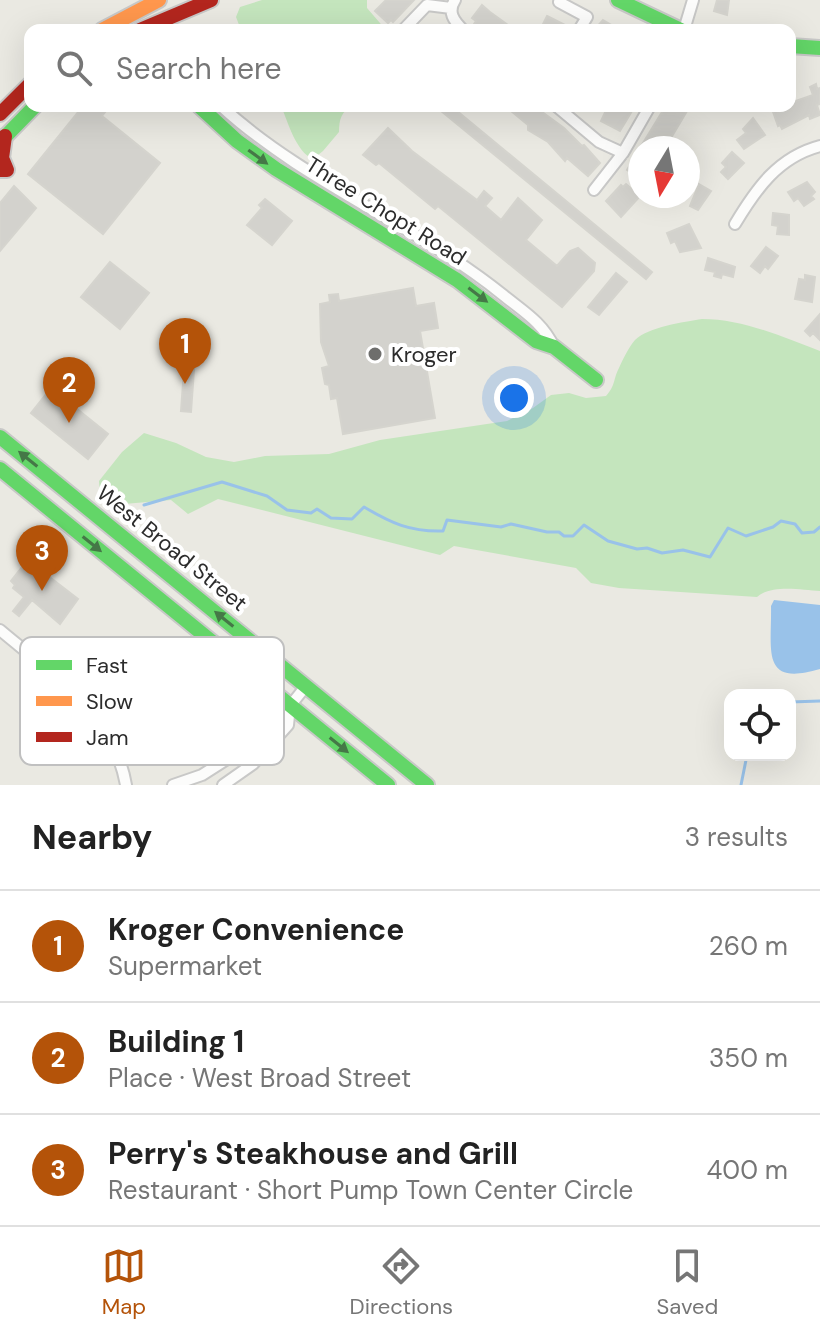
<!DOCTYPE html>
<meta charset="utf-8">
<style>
body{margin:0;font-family:"DM Sans",sans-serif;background:#f2f2f2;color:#222}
.controls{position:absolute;right:24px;bottom:24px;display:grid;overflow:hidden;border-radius:16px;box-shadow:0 8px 32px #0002}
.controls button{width:72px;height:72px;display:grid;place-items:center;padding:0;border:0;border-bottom:2px solid #e0e0e0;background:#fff;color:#222;font:40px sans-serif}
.compass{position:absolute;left:628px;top:136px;width:72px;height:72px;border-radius:50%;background:#fff;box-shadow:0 8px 32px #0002;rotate:190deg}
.you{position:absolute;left:514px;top:398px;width:28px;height:28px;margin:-20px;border:6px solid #fff;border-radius:50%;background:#1a73e8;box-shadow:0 0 0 12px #1a73e833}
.badge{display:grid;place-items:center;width:52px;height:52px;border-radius:50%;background:#b45309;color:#fff;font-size:26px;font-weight:700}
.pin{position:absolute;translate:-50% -66px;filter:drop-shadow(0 2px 4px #0008)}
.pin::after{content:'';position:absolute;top:42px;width:28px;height:24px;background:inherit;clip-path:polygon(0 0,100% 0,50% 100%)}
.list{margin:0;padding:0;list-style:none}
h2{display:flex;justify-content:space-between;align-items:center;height:104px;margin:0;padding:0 32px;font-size:34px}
h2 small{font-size:26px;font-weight:400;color:#767676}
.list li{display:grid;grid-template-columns:52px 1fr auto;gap:24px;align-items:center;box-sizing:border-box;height:112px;padding:0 32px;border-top:2px solid #e0e0e0}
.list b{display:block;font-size:30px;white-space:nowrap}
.list p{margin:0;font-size:26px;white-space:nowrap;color:#767676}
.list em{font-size:26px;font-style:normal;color:#767676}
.icon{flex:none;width:44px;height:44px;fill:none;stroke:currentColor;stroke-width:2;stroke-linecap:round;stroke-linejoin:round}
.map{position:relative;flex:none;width:820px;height:785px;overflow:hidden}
.search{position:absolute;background:#fff;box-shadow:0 8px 32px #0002;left:24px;right:24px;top:24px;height:88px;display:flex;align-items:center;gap:20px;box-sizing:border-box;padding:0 28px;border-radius:16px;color:#767676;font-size:30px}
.sheet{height:440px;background:#fff}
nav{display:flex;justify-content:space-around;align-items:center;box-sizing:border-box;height:112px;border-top:2px solid #e0e0e0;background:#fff;font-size:22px;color:#767676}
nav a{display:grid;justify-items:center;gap:4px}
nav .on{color:#b45309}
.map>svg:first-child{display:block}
.green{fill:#c4e5bd}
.water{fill:#99c2e9}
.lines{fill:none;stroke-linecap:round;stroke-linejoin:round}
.stream{stroke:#99c2e9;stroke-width:3}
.building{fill:#d3d2cd;stroke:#d5d4ce;stroke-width:2}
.street-casing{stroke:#c8c8c7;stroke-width:14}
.fast-casing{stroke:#c8c8c7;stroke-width:18}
.slow-casing{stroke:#c8c8c7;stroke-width:18}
.jam-casing{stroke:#c8c8c7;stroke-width:18}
.street{stroke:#fcfcfb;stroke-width:10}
.fast{stroke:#63d668;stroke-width:14}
.slow{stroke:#ff974d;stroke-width:14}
.jam{stroke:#b3261e;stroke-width:14}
.oneway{fill:#457847}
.poi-dot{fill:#6e6e6c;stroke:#fff;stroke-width:3}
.labels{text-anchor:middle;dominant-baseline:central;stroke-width:8;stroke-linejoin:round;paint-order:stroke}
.street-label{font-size:22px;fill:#2c2c2c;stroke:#fff}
.poi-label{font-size:22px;fill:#2c2c2c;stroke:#fff;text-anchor:start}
.key{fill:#fff;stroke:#c0c0c0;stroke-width:2}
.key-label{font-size:22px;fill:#2c2c2c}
</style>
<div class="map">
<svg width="820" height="785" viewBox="0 0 820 785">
<rect width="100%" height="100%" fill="#eae9e2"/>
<path class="green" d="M262 0H367V8L386 30H241L236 17 240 7Z
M281 106H353C341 111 339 120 339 132L323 151 313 159C296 152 288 122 281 106Z
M702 319C743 319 783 337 820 351V591C801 590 772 584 757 597L619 588 591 583 576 568 454 546 440 555 218 499 188 514 171 500 112 505C105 498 99 492 99 481L122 452 144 433 176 443 206 457 234 462 265 456 329 454 380 440 507 421 533 408 551 395 569 393 586 398 606 396C616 385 613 379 619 368 623 359 629 347 635 340 648 327 684 322 702 319Z"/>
<path class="water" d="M774 600 820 605V669C760 687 772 650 771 606Z"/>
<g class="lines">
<path class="stream" d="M144 505 222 482 267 496 287 510 311 513 317 509 331 518 352 519 364 507C391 523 410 532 443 531L447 520 501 527 511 524 547 532H559L564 536H573L584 525 608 541 637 549 647 548 662 553 683 550 710 557 728 528 746 536 773 527 781 521 795 524 802 533 814 532 820 527
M790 702 820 701
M741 785 747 755"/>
</g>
<path class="building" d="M386 0H414L393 22 391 20 388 23 375 11Z
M717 0H729L727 15 714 11Z
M482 5 490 12 515 30H482L474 24 476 21 472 18Z
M547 16 565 25 562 30H540Z
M603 20 620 30H594Z
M816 84 817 89 820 88V104L817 105 820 115 810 119 809 115 782 129 780 125 778 126 771 106H790V103L813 95 810 87Z
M83 106H110L102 116 160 163 103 234 28 174Z
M435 106H451L652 272 646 279Z
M505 106H534L564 128 582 146 584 145 600 163 588 176 567 158 565 161 548 142 528 130V125Z
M608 106H635L620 131 601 121Z
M671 106H690L665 148H640L665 107 669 109Z
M753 118 765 135 744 149 737 140 746 133 743 129Z
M388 128 412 151 477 200 484 191 492 198 485 206 501 220 518 198 542 220 526 240 557 266 570 251 578 248 595 263 594 271 562 307 438 206 435 209 379 163 376 165 363 155Z
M640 148V178L627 170Z
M732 152 744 163 728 179 721 172 726 167 722 163Z
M807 182 815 192 811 196 814 199 804 206 798 198 794 201 788 192Z
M626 184 640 196 621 217 606 201 621 185 623 187Z
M699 184 711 191 698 210 690 206Z
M14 186 36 208 0 251V203Z
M265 199 292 221 272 245 247 225 262 208 259 205Z
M773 213 789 215V235L777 234 778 226 772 225Z
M689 224 701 248 680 252 675 241 671 243 667 233Z
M766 247 778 256 768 269 765 266 760 273 751 266Z
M708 258 735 267 733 277 722 274 721 278 714 276 715 272 705 270Z
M110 262 149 293 120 329 81 297Z
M616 273 627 282 599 315 588 307Z
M805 275 815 277 812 302 795 299 799 279 805 280Z
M413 288 416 306 434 303 438 328 420 331 435 418 343 434 337 398 331 399 329 385 325 384 322 368 329 366 321 342 320 304 330 302 329 295 338 294 339 301Z
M820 314V340L813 333 810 336 805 331Z
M185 355 195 356 191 412 181 411Z
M51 388 108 434 88 459 31 413Z
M26 562 33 566 34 565 78 599 60 624 32 600 19 616 13 611 24 597 13 588 15 585 11 581Z"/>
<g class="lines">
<g class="street-casing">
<path id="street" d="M455 0C447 12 454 21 463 30
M559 2 587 17 579 30
M403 30 427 5 451 8
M684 30 693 0
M221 106C305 183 415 224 503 295 524 312 542 322 554 347
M556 106 599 142 623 153
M594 190 623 153 650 106
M735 224C756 189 778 157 820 146
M0 630C51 673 114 715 126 785
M173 785 202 775 227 759 276 712 290 706 306 686
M223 785 253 764 288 725 290 706"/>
</g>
<g class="fast-casing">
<path id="fast" d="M618 0 681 30
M790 46 820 48
M199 106 237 141 276 169 457 280 536 341 554 347 596 380
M0 142 35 106
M0 437 427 785
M0 469 388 785"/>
</g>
<g class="slow-casing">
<path id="slow" d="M102 30 159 0"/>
</g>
<g class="jam-casing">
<path id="jam" d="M140 30 211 0
M0 114 30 84
M0 170H7L2 158 5 136"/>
</g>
<use href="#street" class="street"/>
<use href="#fast" class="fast"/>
<use href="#slow" class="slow"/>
<use href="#jam" class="jam"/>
</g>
<defs><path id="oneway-solid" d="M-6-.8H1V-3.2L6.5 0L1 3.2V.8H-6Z" transform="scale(2)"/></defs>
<g class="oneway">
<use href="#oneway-solid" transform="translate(258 157) rotate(36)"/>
<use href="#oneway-solid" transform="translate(478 295) rotate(37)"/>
<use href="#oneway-solid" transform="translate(28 459) rotate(-141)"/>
<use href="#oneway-solid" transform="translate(92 544) rotate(39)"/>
<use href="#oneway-solid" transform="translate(224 619) rotate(-141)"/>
<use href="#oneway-solid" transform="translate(339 745) rotate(39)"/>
</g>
<circle class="poi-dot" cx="375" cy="354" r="8"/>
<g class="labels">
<g class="street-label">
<text transform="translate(386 211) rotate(32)">Three Chopt Road</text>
<text transform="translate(172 548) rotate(39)">West Broad Street</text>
</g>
<g class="poi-label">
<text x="391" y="354">Kroger</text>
</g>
</g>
<rect x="20" y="637" width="264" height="128" rx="12" class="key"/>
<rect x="36" y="660" width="36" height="10" fill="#63d668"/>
<rect x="36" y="696" width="36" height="10" fill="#ff974d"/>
<rect x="36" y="732" width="36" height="10" fill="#b3261e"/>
<g class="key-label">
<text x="86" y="673">Fast</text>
<text x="86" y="709">Slow</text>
<text x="86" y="745">Jam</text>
</g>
</svg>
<div class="controls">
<button><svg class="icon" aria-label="locate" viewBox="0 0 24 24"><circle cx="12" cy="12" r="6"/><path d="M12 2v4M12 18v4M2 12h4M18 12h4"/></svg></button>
</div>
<svg class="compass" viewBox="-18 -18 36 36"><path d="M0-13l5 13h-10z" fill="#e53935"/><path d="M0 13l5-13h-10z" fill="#767676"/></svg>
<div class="you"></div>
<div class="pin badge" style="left:185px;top:384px">1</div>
<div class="pin badge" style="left:69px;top:423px">2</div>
<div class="pin badge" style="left:42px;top:591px">3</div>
<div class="search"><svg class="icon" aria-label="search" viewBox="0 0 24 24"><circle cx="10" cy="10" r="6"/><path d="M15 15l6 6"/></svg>Search here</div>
</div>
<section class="sheet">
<h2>Nearby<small>3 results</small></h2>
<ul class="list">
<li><span class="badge">1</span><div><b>Kroger Convenience</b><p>Supermarket</p></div><em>260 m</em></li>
<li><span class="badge">2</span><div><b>Building 1</b><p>Place · West Broad Street</p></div><em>350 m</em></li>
<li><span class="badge">3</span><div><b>Perry's Steakhouse and Grill</b><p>Restaurant · Short Pump Town Center Circle</p></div><em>400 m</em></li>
</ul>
</section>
<nav>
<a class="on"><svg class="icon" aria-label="map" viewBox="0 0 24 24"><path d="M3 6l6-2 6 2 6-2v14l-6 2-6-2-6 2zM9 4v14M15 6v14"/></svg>Map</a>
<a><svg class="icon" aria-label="directions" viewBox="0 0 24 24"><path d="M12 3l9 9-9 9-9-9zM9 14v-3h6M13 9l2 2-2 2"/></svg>Directions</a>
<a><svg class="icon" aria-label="saved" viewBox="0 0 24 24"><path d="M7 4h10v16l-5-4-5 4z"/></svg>Saved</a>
</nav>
